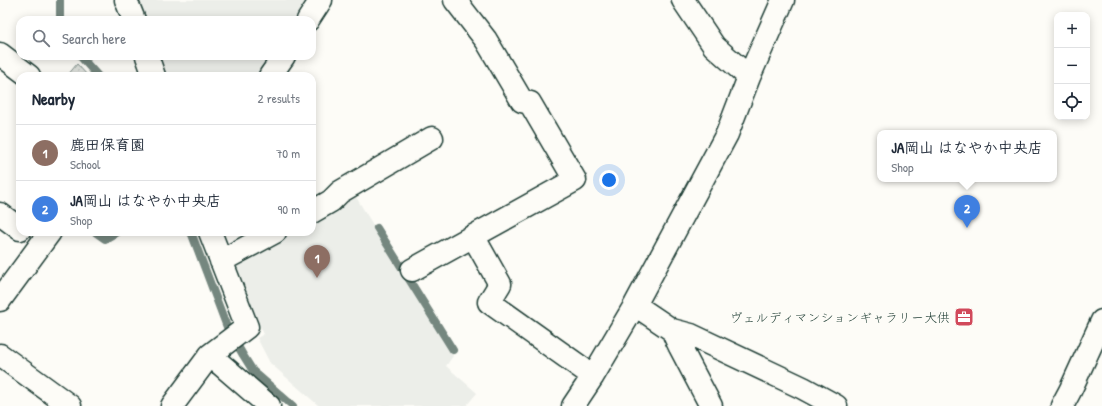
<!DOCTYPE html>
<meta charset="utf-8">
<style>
body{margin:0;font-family:"Patrick Hand","Klee One",sans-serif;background:#f2f2f3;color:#1f2937}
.controls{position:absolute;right:12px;top:12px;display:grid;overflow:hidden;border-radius:8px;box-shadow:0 2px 10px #0003}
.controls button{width:36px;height:36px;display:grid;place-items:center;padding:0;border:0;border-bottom:1px solid #e0e1e3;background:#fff;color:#1f2937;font:20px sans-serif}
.you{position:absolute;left:609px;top:180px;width:14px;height:14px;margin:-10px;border:3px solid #fff;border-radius:50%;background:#1a73e8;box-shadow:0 0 0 6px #1a73e833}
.badge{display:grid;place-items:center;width:26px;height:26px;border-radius:50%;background:#b45309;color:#fff;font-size:13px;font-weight:700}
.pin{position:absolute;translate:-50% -33px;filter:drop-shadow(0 1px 2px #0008)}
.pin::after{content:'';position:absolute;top:21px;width:14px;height:12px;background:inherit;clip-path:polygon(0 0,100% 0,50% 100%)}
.popup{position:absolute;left:877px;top:130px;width:180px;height:52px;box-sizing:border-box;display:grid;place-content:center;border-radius:8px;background:#fff;filter:drop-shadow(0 1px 3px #0005);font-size:13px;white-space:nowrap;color:#747a83}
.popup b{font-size:15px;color:#1f2937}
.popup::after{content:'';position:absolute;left:50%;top:100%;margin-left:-8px;border:8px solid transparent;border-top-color:#fff}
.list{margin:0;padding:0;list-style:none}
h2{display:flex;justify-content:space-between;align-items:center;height:52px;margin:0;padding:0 16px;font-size:17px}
h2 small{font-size:13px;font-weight:400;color:#747a83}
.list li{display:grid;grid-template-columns:26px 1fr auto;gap:12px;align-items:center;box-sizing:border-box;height:56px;padding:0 16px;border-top:1px solid #e0e1e3}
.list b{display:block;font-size:15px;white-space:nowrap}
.list p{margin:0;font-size:13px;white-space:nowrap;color:#747a83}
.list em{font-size:13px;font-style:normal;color:#747a83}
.icon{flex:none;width:22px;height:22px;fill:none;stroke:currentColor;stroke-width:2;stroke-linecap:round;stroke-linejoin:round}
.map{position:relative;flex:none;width:1102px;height:406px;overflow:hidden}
.search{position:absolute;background:#fff;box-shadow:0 2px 10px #0003;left:16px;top:16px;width:300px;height:44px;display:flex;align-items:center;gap:10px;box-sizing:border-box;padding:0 14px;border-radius:12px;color:#747a83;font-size:15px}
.panel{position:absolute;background:#fff;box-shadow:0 2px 10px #0003;left:16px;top:72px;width:300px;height:164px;border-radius:12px}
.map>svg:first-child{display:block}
.built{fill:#eceee9}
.grass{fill:url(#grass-dots);stroke:#7e8e88}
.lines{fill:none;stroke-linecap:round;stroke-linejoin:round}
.stream{stroke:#75877f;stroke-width:8}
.minor-casing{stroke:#1f3d34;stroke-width:25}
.minor{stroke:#fdfcf7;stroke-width:22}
.labels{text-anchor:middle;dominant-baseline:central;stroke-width:3;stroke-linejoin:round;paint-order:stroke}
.poi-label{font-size:13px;fill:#1f3d34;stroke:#fdfcf7;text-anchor:end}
</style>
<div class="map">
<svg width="1102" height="406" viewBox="0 0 1102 406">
<defs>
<pattern id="grass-dots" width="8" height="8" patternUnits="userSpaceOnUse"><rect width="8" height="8" fill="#dde0db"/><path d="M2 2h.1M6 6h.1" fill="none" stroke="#bdc1bd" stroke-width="1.8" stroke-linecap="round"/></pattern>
</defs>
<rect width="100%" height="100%" fill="#fdfcf7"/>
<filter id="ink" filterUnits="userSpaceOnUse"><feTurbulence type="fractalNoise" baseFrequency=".025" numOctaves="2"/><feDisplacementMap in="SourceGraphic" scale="8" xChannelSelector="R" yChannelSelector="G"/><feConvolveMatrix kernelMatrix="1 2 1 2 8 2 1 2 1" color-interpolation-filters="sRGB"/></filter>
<g filter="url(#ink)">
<path class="built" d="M138 0H308L295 20H146Z
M159 56H271L257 76H167Z
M356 197 453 356 446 366 477 393 466 406H319L270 363 257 338 264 334 249 305 242 278 236 274 233 266 294 232H312V222Z"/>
<path class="grass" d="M77 64 88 76H67Z"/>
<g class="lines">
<path class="stream" d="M60 0V20
M80 56 98 76
M377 228 453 350
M95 232 105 239 117 232
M191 232 227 327 243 355 253 371 293 406"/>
<g class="minor-casing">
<path id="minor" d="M126 0 134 20
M683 0 714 46 749 77
M308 20 321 0
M0 54 29 76
M147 56 154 76
M270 76 284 56
M312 212 331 201 340 192 432 138
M0 214 20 229
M210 232 247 327 210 355 269 406
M473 236 500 284 489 302 593 376
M221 261 275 232
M412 270 575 180 530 103 522 101 486 40 455 0
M0 300 50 232
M635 305 672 330 691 335 803 388 836 406
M672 330 680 347 711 406
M0 355 70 406
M172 406 210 355
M573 406 593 376 635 305 727 134 749 77 783 0
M1062 406 1070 391 1102 321"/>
</g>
<use href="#minor" class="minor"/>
</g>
</g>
<defs>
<g id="office-square" transform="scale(1)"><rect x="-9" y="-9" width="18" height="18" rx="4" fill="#d1495b" stroke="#fdfcf7"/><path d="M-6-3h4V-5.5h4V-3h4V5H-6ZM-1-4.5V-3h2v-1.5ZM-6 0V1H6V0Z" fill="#fff"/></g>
</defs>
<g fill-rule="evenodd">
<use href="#office-square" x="964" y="317"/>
</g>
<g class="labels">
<g class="poi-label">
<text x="950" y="317">ヴェルディマンションギャラリー大供</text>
</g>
</g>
</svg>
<div class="controls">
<button>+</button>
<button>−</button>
<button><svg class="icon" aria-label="locate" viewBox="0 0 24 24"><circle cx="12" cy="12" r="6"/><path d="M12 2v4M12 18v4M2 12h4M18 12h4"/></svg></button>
</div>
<div class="you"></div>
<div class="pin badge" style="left:317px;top:278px;background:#8d6e63">1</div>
<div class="pin badge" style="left:967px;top:228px;background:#3f7fe0">2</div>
<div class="popup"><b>JA岡山 はなやか中央店</b>Shop</div>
<div class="search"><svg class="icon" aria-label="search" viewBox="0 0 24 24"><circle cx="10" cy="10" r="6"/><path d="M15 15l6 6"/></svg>Search here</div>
<section class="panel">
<h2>Nearby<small>2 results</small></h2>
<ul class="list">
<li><span class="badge" style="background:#8d6e63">1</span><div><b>鹿田保育園</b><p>School</p></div><em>70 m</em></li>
<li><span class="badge" style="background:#3f7fe0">2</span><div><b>JA岡山 はなやか中央店</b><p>Shop</p></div><em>90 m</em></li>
</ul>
</section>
</div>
